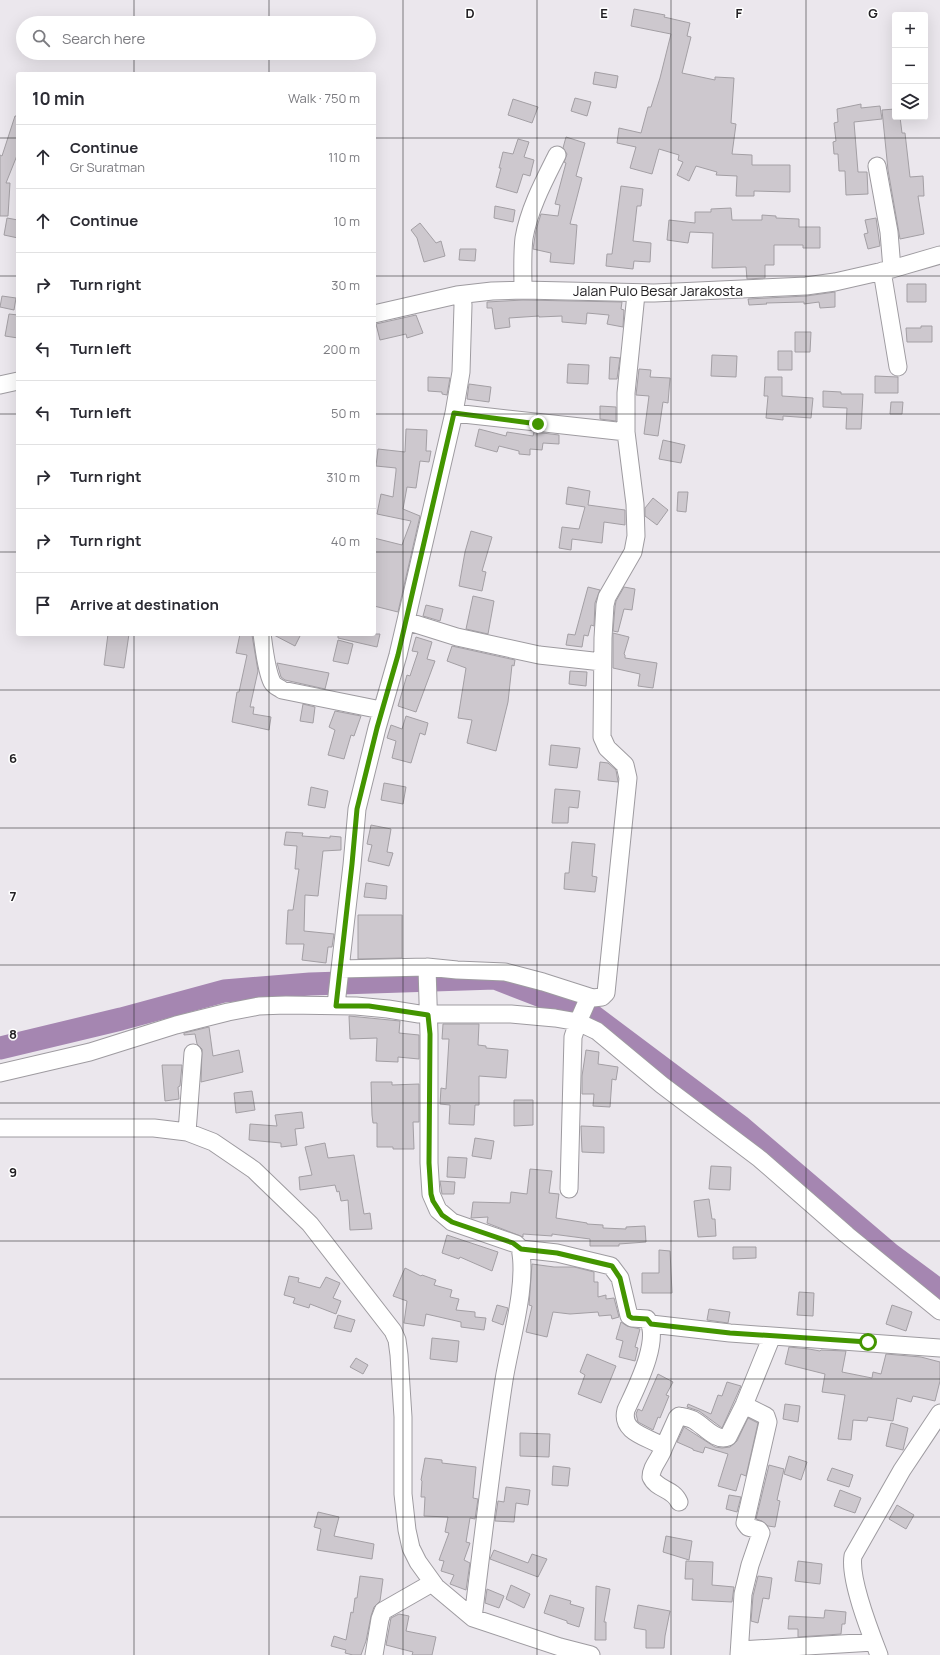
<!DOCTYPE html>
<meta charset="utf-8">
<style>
body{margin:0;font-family:Manrope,sans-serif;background:#f7f7f7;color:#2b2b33}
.controls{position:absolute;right:12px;top:12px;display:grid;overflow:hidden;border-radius:4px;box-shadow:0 4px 16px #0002}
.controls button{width:36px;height:36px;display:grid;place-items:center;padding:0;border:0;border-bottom:1px solid #e1e1e2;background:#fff;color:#2b2b33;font:20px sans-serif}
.stop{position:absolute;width:12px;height:12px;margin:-9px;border:3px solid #439500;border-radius:50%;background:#fff}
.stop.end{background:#439500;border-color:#fff;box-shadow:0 1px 4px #0008}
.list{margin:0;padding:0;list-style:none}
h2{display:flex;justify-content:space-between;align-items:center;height:52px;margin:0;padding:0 16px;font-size:17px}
h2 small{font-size:13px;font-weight:400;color:#7c7c81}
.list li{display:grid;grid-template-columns:26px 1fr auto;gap:12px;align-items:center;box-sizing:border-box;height:64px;padding:0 16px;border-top:1px solid #e1e1e2}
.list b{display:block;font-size:15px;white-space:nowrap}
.list p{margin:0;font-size:13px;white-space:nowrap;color:#7c7c81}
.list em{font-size:13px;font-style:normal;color:#7c7c81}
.icon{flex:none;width:22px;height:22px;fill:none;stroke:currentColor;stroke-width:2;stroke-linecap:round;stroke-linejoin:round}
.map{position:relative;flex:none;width:940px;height:1655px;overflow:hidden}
.search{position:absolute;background:#fff;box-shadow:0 4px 16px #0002;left:16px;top:16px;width:360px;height:44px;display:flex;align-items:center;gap:10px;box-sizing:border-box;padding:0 14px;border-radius:22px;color:#7c7c81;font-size:15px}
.panel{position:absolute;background:#fff;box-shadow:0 4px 16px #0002;left:16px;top:72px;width:360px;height:564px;border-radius:4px}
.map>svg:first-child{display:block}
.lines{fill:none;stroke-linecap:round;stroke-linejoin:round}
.river{stroke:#a586b1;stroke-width:23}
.building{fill:#cdc8ce;stroke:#a39fa4}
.minor-casing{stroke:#9e9ba0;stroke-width:19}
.minor{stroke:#fff;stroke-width:17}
.route{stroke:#439500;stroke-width:5}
.grid{fill:none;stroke:#222023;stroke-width:1;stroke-opacity:0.55}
.labels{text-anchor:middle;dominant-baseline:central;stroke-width:3;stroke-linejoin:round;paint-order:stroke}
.street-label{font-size:14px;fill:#222023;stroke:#fff}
.grid-label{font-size:13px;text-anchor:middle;font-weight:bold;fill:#222023;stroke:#fff;stroke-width:3;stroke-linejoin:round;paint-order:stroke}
</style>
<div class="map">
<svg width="940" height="1655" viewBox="0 0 940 1655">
<rect width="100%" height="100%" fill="#ebe7ed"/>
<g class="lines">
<path class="river" d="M0 1048 121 1019 224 991 310 984 495 978 593 1016 741 1127 890 1254 940 1291"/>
</g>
<path class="building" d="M634 9 665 15 664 17 690 23 687 36 691 37 682 73 715 80V77L734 78 731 123 736 124 732 154 752 155V165H790V192L754 191V196H736L737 176 716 175 717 172 696 166 689 181 677 175 683 162 678 160 679 155 659 149 652 174 630 168 636 147 617 143 619 128 641 133 648 107H651L660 78 671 34 631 26Z
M595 72 618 76 616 88 593 84Z
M575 98 591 102 587 116 571 111Z
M513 99 538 107 532 123 508 115Z
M861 104V108L880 106 882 119 854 122 858 172H867L868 194 846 195 845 171H839L838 154H834L833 142 836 141 834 123 838 122 837 109Z
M895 109V117H900L902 133H905L910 177 923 176 924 196H918L924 234 900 239 888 170 882 110Z
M15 116H18V153L6 183H10L8 216H0V155L2 156Z
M566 137 585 143 576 176 582 178 570 224 577 225 574 264 550 262 551 253 533 249 536 230 541 214 558 216 560 205 555 204 566 163 564 162 567 154 563 148Z
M518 139 529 142 524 157 534 160 530 176 523 174 517 193 496 187 501 168H499L503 152 513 154Z
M621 186 643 189 641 206H637L633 241 651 243 650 262 634 261 633 269 606 266 607 254H612Z
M495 206 515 210 513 222 494 218Z
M731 208 732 220H762V215L776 216V218L799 219V227H820V248H803V245H774V265H765V278L747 279 746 267 712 268 713 233 690 232 688 243 667 240 669 220 695 223V212H711V209Z
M7 218 18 220V238L4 235Z
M876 218 880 246 868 249 864 234 868 233 865 220Z
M420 223 436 243 441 241 445 256 424 262 417 238 411 230Z
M460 249H476L475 261 459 260Z
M907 284H926V302H907Z
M835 292V307L820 308 819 302 804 304V302L766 303 767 304 749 305 748 299 806 296Z
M2 296 16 298 14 310 0 307Z
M523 300 622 302 621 309 624 310 623 327 607 324 609 315 587 313 586 324 562 322V316L539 317V316L509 318 510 327 495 329 492 308H487V302Z
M9 314 18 315V338L5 336Z
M416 315 423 333 407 338 406 334 380 340 376 324Z
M921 326H932V342H907L906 328H921Z
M795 332H811L810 352H795Z
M778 351H792V370H778Z
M712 355 737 356 736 377 711 376Z
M610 357 620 358 617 379H609Z
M568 364 589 365 588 384 567 383Z
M639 369 651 370 650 377 670 378 668 403 663 402 658 436 644 434 649 396 636 395Z
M875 376 898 377V393H875Z
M428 377 450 378 447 395 442 394V392L428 391Z
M765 377H782V396L813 398 811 418 783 416V420L766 418 768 396H764Z
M469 384 491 387 489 402 467 399Z
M823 391 841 392V394H863L861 429H846L847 408 823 407Z
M891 402H903L902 414H890Z
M600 406 616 407V421L600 419Z
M406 429 427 430 426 451H431L429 462 420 461 416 488 407 487 403 509 420 516 398 612 374 606V538L402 545 411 521 377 514 381 494 393 497 396 471V468L376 466 378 449 405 452Z
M479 429 506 436 507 432 533 436 534 432 559 435V444L543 443 542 450 530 449V455L519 454V451L499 446 497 452 475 446Z
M663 440 685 445 681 463 659 459Z
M568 487 590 491 588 505 625 510V525L604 522 602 543 572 539 571 550 559 548 562 527 579 529 585 507 566 504Z
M678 492H688L686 512 677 511Z
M653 498 668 510 657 525 645 516V508Z
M471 531 492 537 482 571 486 572 482 591 459 586 465 552Z
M588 587 600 590 595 603 594 626 591 625 588 636 584 635 582 647 566 645 568 634 575 635Z
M624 587 635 589 632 610 624 609 618 632 613 631 615 607 616 601Z
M473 596 494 601 488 634 466 629Z
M426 605 443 609 440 621 423 616Z
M613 633 629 637 624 654 625 655V658L657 663 653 688 638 686 640 674 613 668Z
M108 634H129L124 668 104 665Z
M240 634 252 635 258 671 250 707H254L253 714 271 717 269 730 232 722 237 692H239L247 655 236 653Z
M272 634H301L295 646Z
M338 634H380L377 647 338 638Z
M416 637 432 642 427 659 435 661 416 712 398 706 407 675 410 676 418 652 412 651Z
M338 640 353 644 348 664 333 661Z
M452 646 515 660 514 666 512 665 508 702 496 751 467 743 472 720 458 718 466 668 447 661Z
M277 663 329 673 325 689 285 680 281 677Z
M570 671 587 672 586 686 569 684Z
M303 704 315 707 313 723 300 721Z
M335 711 361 716 354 736 351 735 344 759 328 755 335 730 329 727Z
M406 716 428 723 425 735 420 733 411 763 392 758 396 741 387 738 391 725 402 729Z
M551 745 580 748 577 768 549 765Z
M600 762 608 763 616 770 618 782 598 780Z
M384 783 406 787 403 804 381 800Z
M311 787 328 791 325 808 308 805Z
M555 789 580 791 578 808 569 807 568 823H552Z
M371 825 391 829 387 852 393 853 389 866 368 861 372 845 367 844Z
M286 832 303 833 302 836 330 838V836L341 837V850L323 851 318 896 305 895 304 931 334 934 332 947H328L326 963 302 960 304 944H286L288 910H293L299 869H295L297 846 284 845Z
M572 842 595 844 592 876 597 877 595 892 564 889 565 873H569Z
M366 883 387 886 386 899 364 897Z
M358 915H402V958L358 959Z
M349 1016 400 1021 399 1033 419 1035V1059L398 1057V1062L376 1061 377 1038 350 1039Z
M443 1024H479L478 1045 486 1046V1048L508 1050 506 1078 479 1076V1105H475L474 1125 449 1124 450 1105 440 1104 441 1088 446 1089 449 1039H442Z
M209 1027 213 1056 239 1050 243 1072 201 1082 202 1049 197 1044 195 1034 184 1035V1033Z
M586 1050 599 1052 598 1064 618 1067 616 1080 612 1079 610 1107 593 1106 594 1094H582V1076Z
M162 1065H182L180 1086 178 1087 179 1099 165 1101Z
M371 1082H392V1085L419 1084V1122H413L414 1149H393V1147H377V1123H373L372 1115Z
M252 1091 255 1110 236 1113 234 1093Z
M514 1100H533V1125L514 1126Z
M302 1112 304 1128 295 1129 297 1145 281 1147V1143L249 1140 250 1124 277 1126 275 1115Z
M581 1126 604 1127V1153L582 1152Z
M475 1138 494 1141 491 1159 472 1156Z
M325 1143 328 1158 354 1155 364 1214 370 1213 372 1229 350 1230 348 1200 341 1201 339 1191 337 1192 335 1185 300 1190 299 1177 312 1175 305 1147Z
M448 1157 467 1158 465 1178 447 1177Z
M711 1166 731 1167 730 1190 709 1189Z
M530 1169 552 1171 549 1193 559 1194 556 1218 587 1223V1224L603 1225V1228L626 1229V1227L645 1226 646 1242 619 1244V1246H590V1239L552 1234V1236L523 1234V1237L487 1223 488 1217 471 1218 473 1202 510 1203 511 1192 527 1194Z
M440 1181 455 1182 454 1194H442Z
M709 1199 712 1219H715L716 1236 698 1237 694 1201Z
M447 1235 498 1252 492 1271 460 1257 459 1259 442 1253Z
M733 1247H756V1258L733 1259Z
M659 1250 670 1251 672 1293H642V1273H659Z
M532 1264 554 1267H574L594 1272V1282H598V1297L606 1295V1299L614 1298 619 1317 612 1319 611 1315 599 1316 598 1312 570 1314 553 1312 547 1337 526 1332 532 1306 529 1305Z
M405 1268 421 1276 422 1275 436 1280 434 1285 452 1290 450 1297 459 1299 456 1310 475 1312V1317L486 1318 484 1330 461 1327V1322L426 1314 424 1326 404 1323 407 1301 393 1296Z
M289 1276 299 1278 298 1282 320 1288 326 1277 340 1283 333 1298 341 1301 336 1314 310 1304 309 1308 293 1303 295 1298 284 1295Z
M799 1292 814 1293 813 1316 797 1315Z
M497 1305 508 1308 503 1325 492 1321Z
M892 1305 912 1312 906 1331 886 1324Z
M709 1309 730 1312 728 1323 707 1320Z
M338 1315 355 1320 351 1332 334 1328Z
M621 1322 627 1326 640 1329 635 1347 638 1348 635 1361 619 1357 623 1341 616 1339Z
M432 1338 459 1341 457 1362 430 1359Z
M789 1347 809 1349 820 1351 821 1350 846 1351 842 1372 872 1378 873 1372 881 1374 886 1354 921 1357 940 1362V1381L935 1401 913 1396 911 1402 897 1398 893 1421 868 1417 867 1421 853 1420 851 1440 838 1439 845 1395 822 1392 825 1374 785 1364Z
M587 1354 616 1366 601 1403 578 1394 585 1375 580 1372Z
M356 1358 368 1365 363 1374 350 1367Z
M658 1374 673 1382 666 1395 669 1396 660 1418 658 1417 653 1430 638 1422 636 1414 638 1409 642 1411Z
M727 1382 741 1386 722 1428 699 1411 687 1407 688 1404 711 1414 718 1395 722 1396Z
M785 1404 800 1406 798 1422 783 1419Z
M748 1418 758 1423 746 1476 741 1474 736 1491 718 1486 728 1454 705 1447 703 1453 693 1450V1449L677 1442 684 1427 715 1447 722 1448 730 1447 737 1441Z
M891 1423 908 1428 903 1450 886 1446Z
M520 1433 550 1434 549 1457 520 1456Z
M789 1456 807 1462 801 1480 784 1474Z
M425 1458 442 1460V1463L476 1467 473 1498 478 1499 475 1519 470 1518 466 1542 470 1543 464 1560 470 1563 466 1590 450 1584 454 1575 441 1571 444 1561 439 1560 449 1533 445 1532 448 1517 424 1516 425 1497H421L422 1481 421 1480Z
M769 1465 784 1469 777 1500 780 1501 775 1527 768 1526 762 1521 756 1519Z
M553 1466 570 1468 568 1486 552 1485Z
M832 1468 853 1475 849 1487 827 1480Z
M506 1487 530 1490 528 1505 516 1503 514 1522 495 1521 498 1501 504 1502Z
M840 1490 861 1498 855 1513 834 1506Z
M729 1495 741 1497 737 1512 726 1509Z
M897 1505 914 1515 906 1529 889 1519Z
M318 1512 339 1517 334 1536 374 1544 372 1559 317 1550 321 1529 314 1527Z
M666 1536 692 1541 689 1560 663 1552Z
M494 1550 528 1563 532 1554 547 1559 538 1577 490 1559Z
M686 1561 713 1562 712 1585 734 1587 732 1602 692 1600 693 1579H685Z
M798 1561 822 1564 820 1584 795 1581Z
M360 1576 383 1579 380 1601 374 1607 371 1616 366 1641 361 1655H353L345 1653 346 1650 331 1646 334 1636 346 1640 351 1612 353 1613 355 1598H357Z
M758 1576 772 1578 769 1599 763 1598 758 1623 751 1621 753 1596Z
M511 1585 530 1594 524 1608 506 1599Z
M596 1586 610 1589 604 1622H606V1640H595Z
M487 1589 504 1596 499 1608 485 1603Z
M550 1595 571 1601 570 1604 584 1608 579 1627 567 1623V1621L544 1613Z
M638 1605 670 1611 665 1636 664 1648H646V1630L634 1628Z
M825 1610 846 1612 845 1624H842L841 1634 798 1637V1629H788L789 1616 824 1618Z
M399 1614 409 1616 406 1631 436 1637 432 1655H412L413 1652 386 1645 391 1618Z"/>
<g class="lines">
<g class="minor-casing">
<path id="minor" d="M877 166 889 232 892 269
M882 271 898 367
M523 290C523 273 522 255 524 238 529 209 544 181 557 155
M457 295 462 297 463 305 461 372 454 413 398 655 377 728 357 809 352 865 340 969 427 967 457 970 505 972 543 982 593 998 602 997 606 993 628 778 625 765 607 748 602 737 603 638 605 605 607 597 633 552 636 536 635 504 626 432
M374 314 457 295 492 291 523 290 654 293 806 286 835 282 892 269 940 255
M0 385 18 381
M454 413 626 432V393L636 294 635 293
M406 621 457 637 539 655 602 662
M262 634C264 647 266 670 272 682 274 686 278 687 282 690L381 710
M427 967 429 1034V1163L431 1194 438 1210 452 1222 516 1244 520 1248C528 1284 510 1342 504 1380 492 1459 483 1538 473 1618
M336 1005 340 969
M0 1073 90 1052 176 1025 228 1012 259 1006 286 1005 356 1006 388 1009 419 1014H511L555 1018 578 1022 589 997
M0 1128H154L187 1132 213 1142 254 1170 310 1224 393 1331 397 1340 399 1355 403 1417V1494L407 1530 411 1548 418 1562 436 1587 473 1618 560 1647 591 1655
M187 1132 193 1053
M569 1189 573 1037 578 1022 597 1031 662 1085 760 1159 847 1235 940 1311
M521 1249 557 1253 611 1266 620 1278 629 1316 632 1318 647 1319C662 1339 635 1390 626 1410 620 1433 649 1437 664 1447 661 1458 651 1466 651 1477 657 1490 673 1488 679 1502
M651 1324 730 1333 940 1348
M664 1447 677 1418 679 1416C684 1417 691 1418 695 1421 704 1426 716 1442 728 1437L744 1405 772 1336
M740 1650 874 1642
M374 1655 380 1619 383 1611 432 1583
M739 1655 743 1594 750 1565 761 1533 759 1530 748 1527 745 1523 768 1422 766 1416 744 1405
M879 1655C870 1632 849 1579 853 1556L902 1470 940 1413"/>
</g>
<use href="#minor" class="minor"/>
</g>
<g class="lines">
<path class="route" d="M538 424 454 413 398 655 377 728 357 809 352 864 336 1006H369L428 1015 430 1034 429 1163 431 1194 433 1201 442 1215 452 1222 513 1243 521 1249 557 1253 612 1266 620 1278 629 1316 632 1318 647 1319 651 1324 730 1333 868 1342"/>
</g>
<path class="grid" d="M134 0V23M269 0V23M403 0V1655M537 0V1655M671 0V1655M806 0V1655M134 53V74M269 53V74M0 138H18M374 138H940M0 276H18M374 276H940M0 414H18M374 414H940M0 552H18M374 552H940M134 634V1655M269 634V1655M0 690H940M0 828H940M0 965H940M0 1103H940M0 1241H940M0 1379H940M0 1517H940"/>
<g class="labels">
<g class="street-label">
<text x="658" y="290">Jalan Pulo Besar Jarakosta</text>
</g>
</g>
<g class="grid-label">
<text x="470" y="18">D</text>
<text x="604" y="18">E</text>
<text x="739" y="18">F</text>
<text x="873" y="18">G</text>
<text x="13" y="763">6</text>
<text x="13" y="901">7</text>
<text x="13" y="1039">8</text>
<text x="13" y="1177">9</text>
</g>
</svg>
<div class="controls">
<button>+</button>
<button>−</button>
<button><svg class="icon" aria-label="layers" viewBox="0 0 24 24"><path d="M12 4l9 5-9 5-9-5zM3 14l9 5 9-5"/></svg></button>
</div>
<div class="stop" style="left:868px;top:1342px"></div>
<div class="stop end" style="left:538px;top:424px"></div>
<div class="search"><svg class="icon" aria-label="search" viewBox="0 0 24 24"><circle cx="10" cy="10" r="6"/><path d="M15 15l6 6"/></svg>Search here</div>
<section class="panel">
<h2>10 min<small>Walk · 750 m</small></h2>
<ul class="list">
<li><svg class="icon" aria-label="ahead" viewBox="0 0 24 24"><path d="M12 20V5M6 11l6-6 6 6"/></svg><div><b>Continue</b><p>Gr Suratman</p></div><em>110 m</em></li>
<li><svg class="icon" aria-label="ahead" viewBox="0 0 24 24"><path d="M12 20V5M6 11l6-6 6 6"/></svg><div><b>Continue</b></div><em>10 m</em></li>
<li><svg class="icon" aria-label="right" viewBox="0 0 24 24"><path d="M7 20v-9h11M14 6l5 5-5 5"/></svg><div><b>Turn right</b></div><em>30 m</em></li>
<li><svg class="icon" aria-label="left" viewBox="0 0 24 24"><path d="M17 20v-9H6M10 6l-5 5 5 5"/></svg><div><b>Turn left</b></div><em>200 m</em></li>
<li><svg class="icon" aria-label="left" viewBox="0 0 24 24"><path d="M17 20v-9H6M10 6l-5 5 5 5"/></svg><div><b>Turn left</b></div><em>50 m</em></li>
<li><svg class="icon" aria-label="right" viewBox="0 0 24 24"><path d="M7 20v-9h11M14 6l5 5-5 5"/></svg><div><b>Turn right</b></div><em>310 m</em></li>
<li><svg class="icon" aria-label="right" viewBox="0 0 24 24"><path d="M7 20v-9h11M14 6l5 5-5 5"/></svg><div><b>Turn right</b></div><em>40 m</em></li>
<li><svg class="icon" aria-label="arrive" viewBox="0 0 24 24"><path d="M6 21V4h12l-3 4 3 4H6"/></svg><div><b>Arrive at destination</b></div></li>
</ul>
</section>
</div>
